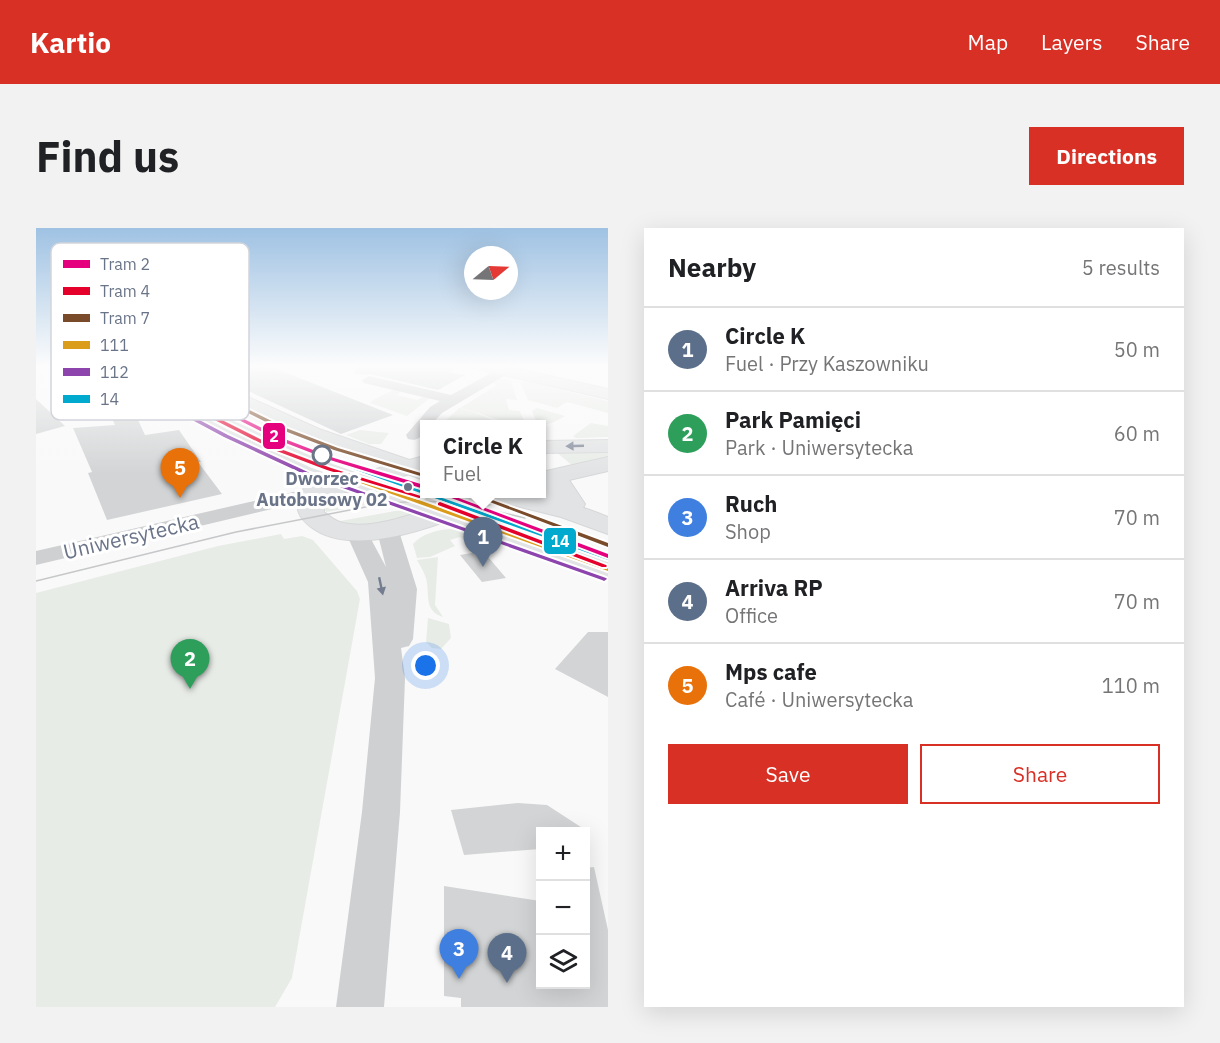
<!DOCTYPE html>
<meta charset="utf-8">
<style>
body{margin:0;font-family:"IBM Plex Sans",sans-serif;background:#f2f2f2;color:#202124}
.controls{position:absolute;right:18px;bottom:18px;display:grid;overflow:hidden;border-radius:0px;box-shadow:0 6px 24px #0002}
.controls button{width:54px;height:54px;display:grid;place-items:center;padding:0;border:0;border-bottom:2px solid #e0e0e0;background:#fff;color:#202124;font:30px sans-serif}
.compass{position:absolute;left:428px;top:18px;width:54px;height:54px;border-radius:50%;background:#fff;box-shadow:0 6px 24px #0002;rotate:71deg}
.you{position:absolute;left:390px;top:438px;width:21px;height:21px;margin:-15px;border:4px solid #fff;border-radius:50%;background:#1a73e8;box-shadow:0 0 0 9px #1a73e833}
.badge{display:grid;place-items:center;width:39px;height:39px;border-radius:50%;background:#d93025;color:#fff;font-size:20px;font-weight:700}
.pin{position:absolute;translate:-50% -50px;filter:drop-shadow(0 2px 3px #0008)}
.pin::after{content:'';position:absolute;top:32px;width:21px;height:18px;background:inherit;clip-path:polygon(0 0,100% 0,50% 100%)}
.popup{position:absolute;left:384px;top:192px;width:126px;height:78px;box-sizing:border-box;display:grid;place-content:center;border-radius:0px;background:#fff;filter:drop-shadow(0 2px 4px #0005);font-size:20px;white-space:nowrap;color:#757577}
.popup b{font-size:22px;color:#202124}
.popup::after{content:'';position:absolute;left:50%;top:100%;margin-left:-12px;border:12px solid transparent;border-top-color:#fff}
.list{margin:0;padding:0;list-style:none}
h2{display:flex;justify-content:space-between;align-items:center;height:78px;margin:0;padding:0 24px;font-size:26px}
h2 small{font-size:20px;font-weight:400;color:#757577}
.list li{display:grid;grid-template-columns:39px 1fr auto;gap:18px;align-items:center;box-sizing:border-box;height:84px;padding:0 24px;border-top:2px solid #e0e0e0}
.list b{display:block;font-size:22px;white-space:nowrap}
.list p{margin:0;font-size:20px;white-space:nowrap;color:#757577}
.list em{font-size:20px;font-style:normal;color:#757577}
.actions{display:flex;gap:12px;padding:18px 24px}
.actions a{flex:1;padding:14px 0;border:2px solid #d93025;border-radius:0px;text-align:center;font-size:21px;color:#d93025}
.actions .main{background:#d93025;color:#fff}
.icon{flex:none;width:33px;height:33px;fill:none;stroke:currentColor;stroke-width:2;stroke-linecap:round;stroke-linejoin:round}
.map{position:relative;flex:none;width:572px;height:779px;overflow:hidden;border-radius:0px}
header{display:flex;align-items:center;gap:36px;box-sizing:border-box;height:84px;padding:0 30px;background:#d93025;color:#fff}
header strong{font-size:28px}
nav{display:flex;gap:33px;margin-inline-start:auto;font-size:21px}
.intro{display:flex;align-items:center;justify-content:space-between;box-sizing:border-box;height:144px;padding:0 36px}
h1{margin:0;font-size:42px}
.button{padding:15px 27px;border-radius:0px;background:#d93025;color:#fff;font-size:21px;font-weight:700}
main{display:flex;gap:36px;padding:0 36px}
aside{flex:1;background:#fff;border-radius:0px;box-shadow:0 6px 24px #0002}
.map>svg:first-child{display:block}
.green{fill:#e8ece7}
.building{fill:#d2d4d5}
.lines{fill:none;stroke-linecap:round;stroke-linejoin:round}
.secondary-casing{stroke:#d6d7d8;stroke-width:2}
.primary-casing{stroke:#d5d6d7;stroke-width:2}
.street{fill:#cfd0d2;fill-rule:evenodd}
.secondary{fill:#e2e3e4;fill-rule:evenodd}
.primary{fill:#e2e3e4;fill-rule:evenodd}
.tram{stroke:#c6c7c9;stroke-width:1.5}
.bus-1-casing{stroke:#fff;stroke-width:4}
.bus-2-casing{stroke:#fff;stroke-width:4}
.bus-3-casing{stroke:#fff;stroke-width:4}
.bus-1{fill:#db9c1b;fill-rule:evenodd}
.bus-2{fill:#8e44ad;fill-rule:evenodd}
.bus-3{fill:#00a9ce;fill-rule:evenodd}
.tram-1-casing{stroke:#fff;stroke-width:4}
.tram-2-casing{stroke:#fff;stroke-width:4}
.tram-3-casing{stroke:#fff;stroke-width:4}
.tram-1{fill:#e5007d;fill-rule:evenodd}
.tram-2{fill:#e4002b;fill-rule:evenodd}
.tram-3{fill:#7a4b2a;fill-rule:evenodd}
.oneway{fill:#828a9a}
.oneway2{fill:#747d8f}
.stop-dot{fill:#fff;stroke:#6a7488;stroke-width:3}
.bus-dot{fill:#6a7488;stroke:#fff;stroke-width:2}
.labels{text-anchor:middle;dominant-baseline:central;stroke-width:6;stroke-linejoin:round;paint-order:stroke}
.far-stop-label{font-size:18px;font-weight:bold;fill:#6a7488;stroke:#fff}
.street-label{font-size:21px;fill:#6a7488;stroke:#fff}
.key{fill:#fff;stroke:#d2d5db;stroke-width:1.5}
.key-label{font-size:16px;fill:#6a7488}
.line-badge{stroke:#fff;stroke-width:2}
.badge-label{font-size:16px;text-anchor:middle;font-weight:bold;fill:#fff}
</style>
<header>
<strong>Kartio</strong>
<nav><a>Map</a><a>Layers</a><a>Share</a></nav>
</header>
<div class="intro"><h1>Find us</h1><a class="button">Directions</a></div>
<main>
<div class="map">
<svg width="572" height="779" viewBox="0 0 572 779">
<rect width="100%" height="100%" fill="#f9f9f9"/>
<path class="green" d="M109 137H115L233 195 310 225 307 227 228 196Z
M459 150 475 153 481 172 470 171 473 182 484 183 489 196C464 196 448 185 424 180L461 157 454 153Z
M489 153 572 173V185L531 174 521 180 492 172 484 154Z
M359 161 366 163 361 167 381 172 387 169 394 170 371 188 334 175 335 173Z
M423 180 438 184 465 196H406Z
M501 180 529 188C517 195 513 197 501 196L496 183Z
M555 195 572 198V209L540 210 537 208Z
M324 202 353 205 345 216H333L310 207Z
M572 222V230L537 238 519 223Z
M320 258 361 272 290 284 288 276 292 269Z
M388 281C359 291 334 303 304 293L359 283Z
M414 301 432 304 463 316 442 314 439 311 428 312 424 309 414 312 419 318 394 329 381 330 377 316C386 306 400 302 414 301Z
M245 306 248 311 266 308 277 312 321 363 324 371 256 750 239 779H0V365L182 318Z
M402 329 399 377 407 389C389 383 393 370 391 355 390 347 385 339 381 332Z
M392 390 413 396 415 410 405 421 396 420 390 414Z"/>
<path class="building" d="M230 137 271 153 357 187 305 206 182 149Z
M320 137H425L412 144 429 147 402 162 334 146 330 147 319 145Z
M90 166 109 207 143 202 165 234H162L186 266 71 292 52 245 56 244 37 200 79 197 66 169Z
M0 171 29 198 0 206Z
M447 323 470 350 446 354 424 327Z
M552 404H572V469L519 441Z
M482 575 511 577 551 603H504V621L428 627 415 582Z
M558 639 572 702V779H425V770L408 768V658L504 673V756H549V640Z"/>
<g class="lines">
<g class="secondary-casing">
<path id="secondary" d="M435 137H465L572 161V171L437 140Z
M572 212V224L506 225V213Z
M388 228V242L289 270 288 284C293 288 298 292 304 294 341 306 399 276 434 266 445 263 461 265 471 266L468 271C418 290 322 335 275 299 270 295 265 291 263 285 259 276 266 268 268 259 269 251 266 244 265 236L268 231 276 229 284 231 292 254Z
M572 229V243L533 252 549 276 543 288C526 293 505 279 495 266H506V244Z"/>
</g>
<g class="primary-casing">
<path id="primary" d="M70 137H90L202 195 284 231 572 331V350L268 241 188 203Z
M120 137H141L283 201 388 237V252L269 209 122 140Z
M449 266C491 261 533 273 572 289V306L525 289 452 271Z"/>
</g>
<path class="street" d="M468 138 475 142 473 145 406 185 396 196H388V205C383 211 380 213 372 211L370 207 394 179 404 173 328 155 326 152 333 148 415 167Z
M279 259 286 261 289 265 286 269 0 337V323Z
M352 296 360 298 363 303 381 361 377 411 373 418 365 420 369 450 364 584 348 779H300L326 584 339 450 332 354 310 305 313 300 321 298 329 300 350 339 341 303 344 298Z"/>
<use href="#secondary" class="secondary"/>
<use href="#primary" class="primary"/>
<path class="tram" d="M0 353 200 304 345 276 382 273 425 275 489 290"/>
<g class="bus-1-casing">
<path id="bus-1" d="M76 137H81L197 198 278 235 572 339V343L274 237 193 200Z"/>
</g>
<g class="bus-2-casing">
<path id="bus-2" d="M72 145H74L192 207 274 245 570 350 571 351 568 353 566 352 270 247 188 209 72 147Z"/>
</g>
<g class="bus-3-casing">
<path id="bus-3" d="M99 137H104L202 189 282 225 388 263V266H395L572 328V332L278 227 198 191Z"/>
</g>
<use href="#bus-1" class="bus-1"/>
<use href="#bus-2" class="bus-2"/>
<use href="#bus-3" class="bus-3"/>
<g class="tram-1-casing">
<path id="tram-1" d="M94 137H99L246 210 298 230 388 257V261L294 232 242 212Z
M405 266H412L572 326V330Z"/>
</g>
<g class="tram-2-casing">
<path id="tram-2" d="M90 145H92L242 220 295 240 388 269 387 270H383L291 242 238 222 90 147Z
M404 274 570 337 571 338 570 339H566L402 277V275Z"/>
</g>
<g class="tram-3-casing">
<path id="tram-3" d="M117 137H122L250 200 302 220 388 246V249L298 222 246 202Z
M433 266H440L572 315V319Z"/>
</g>
<use href="#tram-1" class="tram-1"/>
<use href="#tram-2" class="tram-2"/>
<use href="#tram-3" class="tram-3"/>
</g>
<defs><path id="oneway-solid" d="M-6-.8H1V-3.2L6.5 0L1 3.2V.8H-6Z" transform="scale(1.5)"/></defs>
<use class="oneway" href="#oneway-solid" transform="translate(539 218) rotate(178)"/>
<use class="oneway2" href="#oneway-solid" transform="translate(345 358) rotate(78)"/>
<linearGradient id="sky" x2="0" y2="1"><stop stop-color="#9fc2e3"/><stop offset="0.56" stop-color="#fcfcfc"/><stop offset="1" stop-color="#fcfcfc" stop-opacity="0"/></linearGradient>
<rect width="572" height="246" fill="url(#sky)"/>
<circle class="stop-dot" cx="286" cy="227" r="9"/>
<circle class="bus-dot" cx="372" cy="259" r="5"/>
<g class="labels">
<g class="far-stop-label">
<text x="286" y="250">Dworzec<tspan x="286" dy="21">Autobusowy 02</tspan></text>
</g>
<g class="street-label">
<text transform="translate(95 308) rotate(-13)">Uniwersytecka</text>
</g>
</g>
<rect x="15" y="15" width="198" height="177" rx="9" class="key"/>
<rect x="27" y="32" width="27" height="8" fill="#e5007d"/>
<rect x="27" y="59" width="27" height="8" fill="#e4002b"/>
<rect x="27" y="86" width="27" height="8" fill="#7a4b2a"/>
<rect x="27" y="113" width="27" height="8" fill="#db9c1b"/>
<rect x="27" y="140" width="27" height="8" fill="#8e44ad"/>
<rect x="27" y="167" width="27" height="8" fill="#00a9ce"/>
<g class="key-label">
<text x="64" y="42">Tram 2</text>
<text x="64" y="69">Tram 4</text>
<text x="64" y="96">Tram 7</text>
<text x="64" y="123">111</text>
<text x="64" y="150">112</text>
<text x="64" y="177">14</text>
</g>
<g class="line-badge">
<rect x="226" y="194" width="24" height="28" rx="6" fill="#e5007d"/>
<rect x="507" y="299" width="34" height="28" rx="6" fill="#00a9ce"/>
</g>
<g class="badge-label">
<text x="238" y="214">2</text>
<text x="524" y="319">14</text>
</g>
</svg>
<div class="controls">
<button>+</button>
<button>−</button>
<button><svg class="icon" aria-label="layers" viewBox="0 0 24 24"><path d="M12 4l9 5-9 5-9-5zM3 14l9 5 9-5"/></svg></button>
</div>
<svg class="compass" viewBox="-18 -18 36 36"><path d="M0-13l5 13h-10z" fill="#e53935"/><path d="M0 13l5-13h-10z" fill="#757577"/></svg>
<div class="you"></div>
<div class="pin badge" style="left:447px;top:339px;background:#5c6f8a">1</div>
<div class="popup"><b>Circle K</b>Fuel</div>
<div class="pin badge" style="left:154px;top:461px;background:#2e9e5b">2</div>
<div class="pin badge" style="left:423px;top:751px;background:#3f7fe0">3</div>
<div class="pin badge" style="left:471px;top:755px;background:#5c6f8a">4</div>
<div class="pin badge" style="left:144px;top:270px;background:#e8710a">5</div>
</div>
<aside>
<h2>Nearby<small>5 results</small></h2>
<ul class="list">
<li><span class="badge" style="background:#5c6f8a">1</span><div><b>Circle K</b><p>Fuel · Przy Kaszowniku</p></div><em>50 m</em></li>
<li><span class="badge" style="background:#2e9e5b">2</span><div><b>Park Pamięci</b><p>Park · Uniwersytecka</p></div><em>60 m</em></li>
<li><span class="badge" style="background:#3f7fe0">3</span><div><b>Ruch</b><p>Shop</p></div><em>70 m</em></li>
<li><span class="badge" style="background:#5c6f8a">4</span><div><b>Arriva RP</b><p>Office</p></div><em>70 m</em></li>
<li><span class="badge" style="background:#e8710a">5</span><div><b>Mps cafe</b><p>Café · Uniwersytecka</p></div><em>110 m</em></li>
</ul>
<div class="actions"><a class="main">Save</a><a>Share</a></div>
</aside>
</main>
